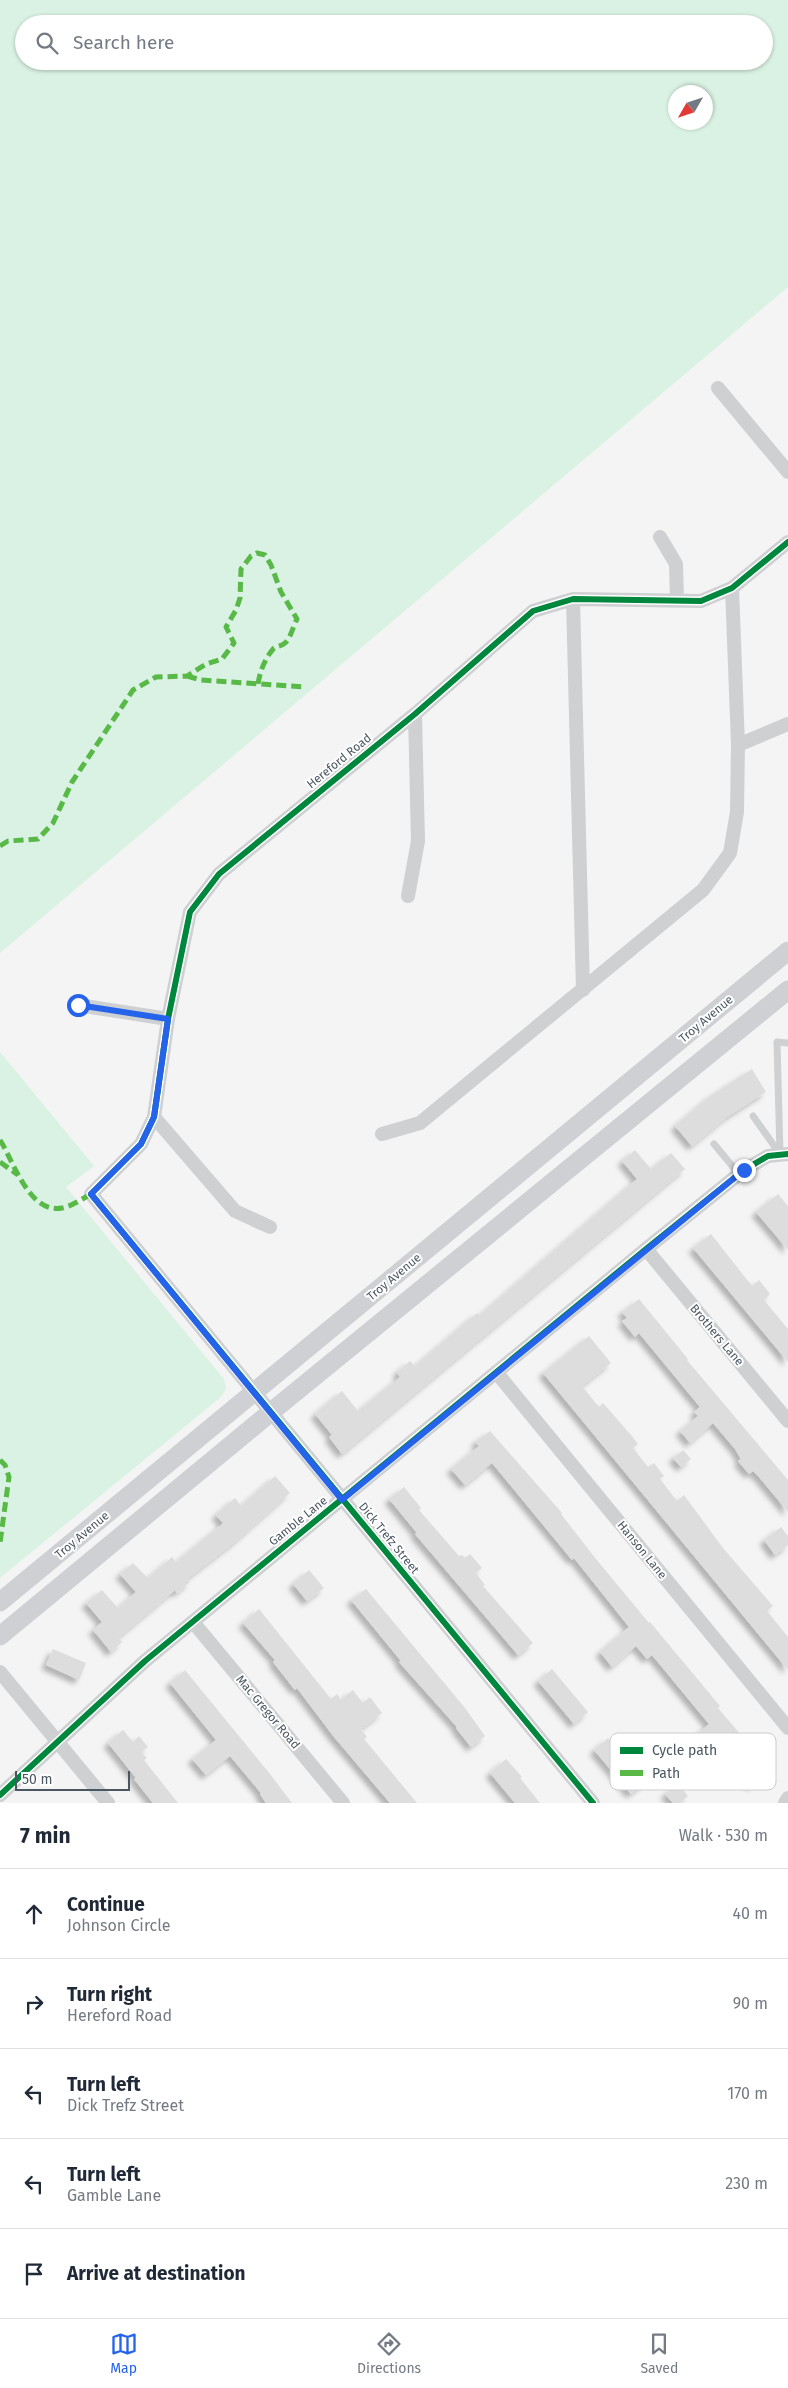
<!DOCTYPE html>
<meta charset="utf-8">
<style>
body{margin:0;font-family:"Fira Sans",sans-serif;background:#f2f2f3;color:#1f2937}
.compass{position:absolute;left:668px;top:85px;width:45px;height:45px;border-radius:50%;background:#fff;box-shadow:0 1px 4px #0004;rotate:231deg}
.scale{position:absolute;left:15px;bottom:12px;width:115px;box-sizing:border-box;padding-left:5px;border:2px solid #4a5661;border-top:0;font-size:14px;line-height:18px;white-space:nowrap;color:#4a5661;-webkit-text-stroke:4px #fff;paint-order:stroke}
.stop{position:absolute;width:15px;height:15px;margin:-11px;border:4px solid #2563eb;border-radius:50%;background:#fff}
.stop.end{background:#2563eb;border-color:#fff;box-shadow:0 1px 5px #0008}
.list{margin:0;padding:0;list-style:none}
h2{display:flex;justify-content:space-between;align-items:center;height:65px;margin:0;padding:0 20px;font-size:21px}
h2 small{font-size:16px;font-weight:400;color:#747a83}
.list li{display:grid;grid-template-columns:32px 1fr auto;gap:15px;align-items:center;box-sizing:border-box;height:90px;padding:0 20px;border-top:1px solid #e0e1e3}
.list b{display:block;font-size:19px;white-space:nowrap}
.list p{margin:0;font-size:16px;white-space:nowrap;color:#747a83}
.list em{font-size:16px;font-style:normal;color:#747a83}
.icon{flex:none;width:28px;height:28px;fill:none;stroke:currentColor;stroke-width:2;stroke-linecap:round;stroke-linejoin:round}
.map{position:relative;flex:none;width:788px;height:1803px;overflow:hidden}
.search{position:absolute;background:#fff;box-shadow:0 1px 4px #0004;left:15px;right:15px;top:15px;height:55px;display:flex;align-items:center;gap:12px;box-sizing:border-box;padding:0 18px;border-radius:28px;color:#747a83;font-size:19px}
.sheet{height:515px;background:#fff}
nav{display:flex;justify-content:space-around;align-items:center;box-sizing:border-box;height:70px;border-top:1px solid #e0e1e3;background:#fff;font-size:14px;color:#747a83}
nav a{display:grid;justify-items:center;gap:2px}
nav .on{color:#2563eb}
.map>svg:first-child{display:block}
.green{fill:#d9f2e3;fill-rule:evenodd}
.building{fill:#ddddde;filter:url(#shadow)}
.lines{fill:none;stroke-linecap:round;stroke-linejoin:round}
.service{stroke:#ced0d2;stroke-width:7}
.minor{stroke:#ced0d2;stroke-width:14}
.secondary{stroke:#ced0d4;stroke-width:19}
.quiet{stroke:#58b947;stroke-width:5;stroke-dasharray:10 5;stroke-linecap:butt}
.cycleway-casing{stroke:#fff;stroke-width:9}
.cycleway{stroke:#00873e;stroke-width:6}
.route{stroke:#2563eb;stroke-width:6}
.labels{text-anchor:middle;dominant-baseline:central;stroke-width:4;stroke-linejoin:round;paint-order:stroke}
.street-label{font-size:12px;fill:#4a5661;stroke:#fff}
.key{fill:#fff;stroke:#c9ccd0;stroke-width:1}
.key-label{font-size:14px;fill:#4a5661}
</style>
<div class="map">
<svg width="788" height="1803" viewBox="0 0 788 1803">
<defs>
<filter id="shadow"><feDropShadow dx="-4.5" dy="4.5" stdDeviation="2.5" flood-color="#0004"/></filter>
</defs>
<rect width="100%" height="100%" fill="#f4f4f4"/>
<path class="green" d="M0 0H788V287L0 953ZM24 24H764V61H24ZM676 92H706V122H676Z
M0 1052 94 1166 66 1187 224 1379 226 1389 221 1397 0 1578Z"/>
<path class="building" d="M752 1069 766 1092 727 1117 692 1146 675 1126 710 1096Z
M635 1150 651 1169 671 1153 685 1169 342 1454 329 1437 332 1435 315 1414 342 1391 358 1411 400 1377 397 1372 410 1361 415 1366 477 1313 480 1315 637 1179 622 1161Z
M778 1194 788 1206V1250L756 1212Z
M711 1234 752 1286 759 1280 770 1294 764 1300 788 1329V1362L693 1248Z
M639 1299 688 1359 687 1360 788 1480V1512L759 1477 753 1471 749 1474 738 1461 741 1459 735 1449 713 1423 690 1443 680 1431 698 1416 694 1412 700 1407 639 1333 635 1337 622 1321 627 1318 622 1312Z
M589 1336 611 1363 582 1386 599 1407 603 1403 631 1435 638 1444 633 1448 648 1467 654 1463 664 1476 660 1479 677 1501 684 1495 723 1548 773 1606 767 1611 788 1637V1670L543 1373Z
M490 1431 562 1513 561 1514 596 1559 649 1623 650 1622 720 1706 718 1708 771 1770 751 1786 727 1758 703 1778 679 1750 709 1724 652 1655 647 1659 636 1646 612 1667 600 1652 629 1627 574 1558 572 1560 492 1463 465 1485 451 1469 479 1446 475 1442Z
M683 1450 691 1459 681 1467 673 1458Z
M275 1476 290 1493 235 1542 187 1579 190 1582 177 1593 175 1590 118 1638 122 1642 111 1652 93 1630 102 1622 86 1603 102 1590 118 1608 136 1592 120 1574 133 1563 148 1578 172 1557 176 1562 221 1525 223 1523 216 1515 235 1498 241 1506Z
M404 1487 421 1508 419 1510 459 1556 462 1555 465 1558 470 1554 482 1568 476 1573 485 1585 483 1586 533 1643 518 1655 415 1534 417 1533 389 1499Z
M781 1527 788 1536V1545L775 1555 764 1540Z
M309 1570 324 1588 307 1601 293 1584Z
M366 1589 465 1708 485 1736 471 1747 456 1728 457 1727 399 1662 401 1661 351 1600Z
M259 1609 331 1699 337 1694 341 1700 353 1690 363 1703 370 1697 382 1713 361 1729 367 1737 364 1739 417 1803H390L334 1737 297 1688 295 1690 273 1662 275 1660 243 1623Z
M53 1649 86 1663 79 1680 46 1665Z
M552 1669 588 1712 574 1724 538 1681Z
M185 1670 270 1774 292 1803H266L260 1794 261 1793 230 1756 206 1775 192 1759 216 1740 170 1683Z
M123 1730 133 1742 139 1736 148 1747 141 1752 147 1758 144 1760 178 1803H153L134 1779 136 1778 108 1743Z
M608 1738 646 1782 631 1794 594 1750Z
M506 1759 522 1777 520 1778 540 1803H515L490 1773Z
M678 1783 688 1796 680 1803H673L665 1794Z"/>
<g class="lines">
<path class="service" d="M753 1116 780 1154
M714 1144 739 1174
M780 1154 777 1042 788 1043"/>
<path class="minor" d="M718 388 788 472
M660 537 676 564 677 600
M573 599 583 990
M738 745 788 724
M408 896 418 841 415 714
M78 1005 168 1019
M154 1117 235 1211 270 1227
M382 1134 420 1123 703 890 730 853 737 812 738 745 732 588
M646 1249 788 1421
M496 1372 788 1728
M193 1622 343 1803
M0 1672 108 1803
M0 1795 145 1661 646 1249 744 1170 768 1156 788 1154
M593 1803 91 1194 141 1144 154 1117 168 1019 190 912 219 874 415 714 533 611 573 599 701 601 732 588 788 542
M785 1803 788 1798"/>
<path class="secondary" d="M0 1602 788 951
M0 1636 271 1412 788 990"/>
<path class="quiet" d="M187 676 201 680 305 687
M0 846 8 841 38 839 53 823 72 782 133 690 156 677 187 676 206 664 222 659 234 643 226 627 236 610 240 598 241 569 251 556 257 553 265 555 271 565 281 592 297 619C293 626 291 638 285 643 282 646 277 646 274 648 265 658 260 671 258 684
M0 1140C14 1162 29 1214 62 1208 72 1206 82 1199 91 1194
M0 1162 18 1175
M0 1460 5 1465 9 1477 0 1543"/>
<g class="cycleway-casing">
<path id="cycleway" d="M0 1795 145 1661 646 1249 744 1170 768 1156 788 1154
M593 1803 91 1194 141 1144 154 1117 168 1019 190 912 219 874 415 714 533 611 573 599 701 601 732 588 788 542"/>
</g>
<use href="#cycleway" class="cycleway"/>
</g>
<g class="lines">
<path class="route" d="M78 1005 168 1019 154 1117 141 1144 91 1194 342 1500 744 1170"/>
</g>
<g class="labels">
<g class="street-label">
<text transform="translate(339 761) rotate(-39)">Hereford Road</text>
<text transform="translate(706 1019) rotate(-40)">Troy Avenue</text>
<text transform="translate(394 1277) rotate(-40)">Troy Avenue</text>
<text transform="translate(717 1335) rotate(50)">Brothers Lane</text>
<text transform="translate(298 1521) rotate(-39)">Gamble Lane</text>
<text transform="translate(82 1535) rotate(-40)">Troy Avenue</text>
<text transform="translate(389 1538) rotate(51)">Dick Trefz Street</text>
<text transform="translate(642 1550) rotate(51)">Hanson Lane</text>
<text transform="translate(268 1712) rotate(50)">Mac Gregor Road</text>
</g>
</g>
<rect x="610" y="1733" width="166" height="57" rx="8" class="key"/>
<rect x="620" y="1747" width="23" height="7" fill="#00873e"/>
<rect x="620" y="1770" width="23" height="6" fill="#58b947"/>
<g class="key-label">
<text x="652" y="1755">Cycle path</text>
<text x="652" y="1778">Path</text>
</g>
</svg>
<svg class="compass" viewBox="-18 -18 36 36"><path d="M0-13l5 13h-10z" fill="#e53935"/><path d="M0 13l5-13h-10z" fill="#747a83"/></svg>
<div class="scale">50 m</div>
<div class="stop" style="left:78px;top:1005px"></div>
<div class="stop end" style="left:744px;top:1170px"></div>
<div class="search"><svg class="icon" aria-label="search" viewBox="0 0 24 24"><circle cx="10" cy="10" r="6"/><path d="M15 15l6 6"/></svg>Search here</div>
</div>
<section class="sheet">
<h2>7 min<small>Walk · 530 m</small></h2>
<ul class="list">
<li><svg class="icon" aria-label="ahead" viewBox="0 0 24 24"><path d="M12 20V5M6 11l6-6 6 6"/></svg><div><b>Continue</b><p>Johnson Circle</p></div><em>40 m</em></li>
<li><svg class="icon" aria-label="right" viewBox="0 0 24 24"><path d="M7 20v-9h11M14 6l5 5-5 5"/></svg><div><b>Turn right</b><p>Hereford Road</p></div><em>90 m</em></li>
<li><svg class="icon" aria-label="left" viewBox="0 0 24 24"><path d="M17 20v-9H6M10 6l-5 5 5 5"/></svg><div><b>Turn left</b><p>Dick Trefz Street</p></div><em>170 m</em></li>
<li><svg class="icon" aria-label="left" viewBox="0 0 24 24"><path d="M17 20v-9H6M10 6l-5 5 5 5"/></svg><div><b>Turn left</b><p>Gamble Lane</p></div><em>230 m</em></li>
<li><svg class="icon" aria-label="arrive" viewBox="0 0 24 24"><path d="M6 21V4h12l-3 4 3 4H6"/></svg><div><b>Arrive at destination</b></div></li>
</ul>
</section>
<nav>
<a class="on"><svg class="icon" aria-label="map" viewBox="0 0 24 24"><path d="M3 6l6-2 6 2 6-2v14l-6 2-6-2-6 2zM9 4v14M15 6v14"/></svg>Map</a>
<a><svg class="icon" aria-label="directions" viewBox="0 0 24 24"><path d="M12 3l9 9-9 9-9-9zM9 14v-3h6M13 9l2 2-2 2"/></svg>Directions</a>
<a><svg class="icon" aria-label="saved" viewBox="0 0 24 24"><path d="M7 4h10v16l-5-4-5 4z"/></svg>Saved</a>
</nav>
